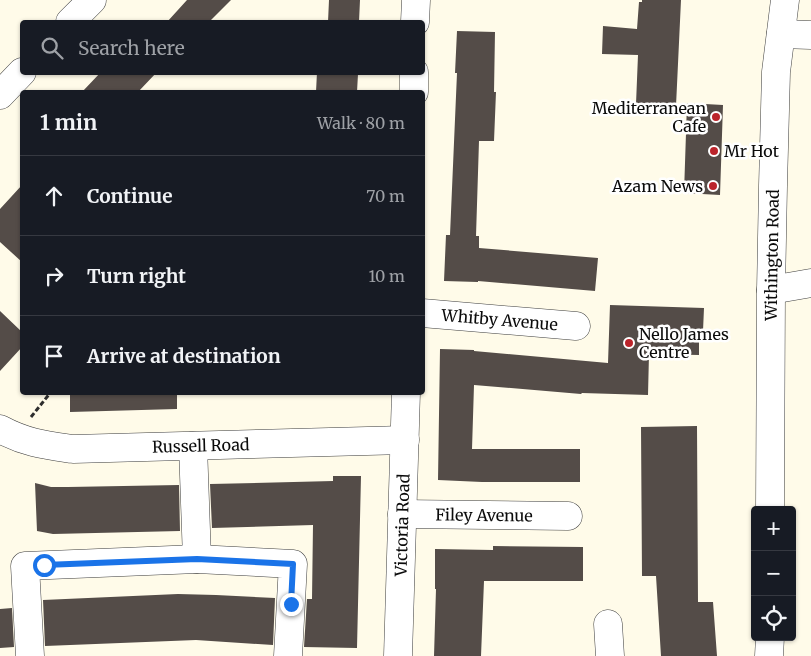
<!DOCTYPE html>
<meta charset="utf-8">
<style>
body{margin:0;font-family:Merriweather,serif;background:#20242c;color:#f1f3f6}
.controls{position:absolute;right:15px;bottom:15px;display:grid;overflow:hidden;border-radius:5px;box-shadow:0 1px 4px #0004}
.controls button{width:45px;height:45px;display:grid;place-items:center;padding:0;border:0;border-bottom:1px solid #363941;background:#171b24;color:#f1f3f6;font:25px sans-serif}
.stop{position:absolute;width:15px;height:15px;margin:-11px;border:4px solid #1a73e8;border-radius:50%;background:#fff}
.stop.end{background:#1a73e8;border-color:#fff;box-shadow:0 1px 5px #0008}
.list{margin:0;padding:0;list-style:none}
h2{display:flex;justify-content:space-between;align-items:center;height:65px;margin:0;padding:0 20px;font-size:21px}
h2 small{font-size:16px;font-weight:400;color:#9ea1a6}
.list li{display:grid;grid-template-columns:32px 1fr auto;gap:15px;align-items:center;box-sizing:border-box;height:80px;padding:0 20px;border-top:1px solid #363941}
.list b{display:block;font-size:19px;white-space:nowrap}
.list em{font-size:16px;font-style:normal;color:#9ea1a6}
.icon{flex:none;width:28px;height:28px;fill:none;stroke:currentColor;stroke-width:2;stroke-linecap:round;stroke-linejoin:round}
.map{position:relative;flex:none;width:811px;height:656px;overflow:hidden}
.search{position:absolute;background:#171b24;box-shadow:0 1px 4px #0004;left:20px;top:20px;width:405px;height:55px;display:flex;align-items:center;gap:12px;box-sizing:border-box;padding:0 18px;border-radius:5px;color:#9ea1a6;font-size:19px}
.panel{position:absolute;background:#171b24;box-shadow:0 1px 4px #0004;left:20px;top:90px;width:405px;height:305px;border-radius:5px}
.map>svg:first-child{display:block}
.building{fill:#544c48}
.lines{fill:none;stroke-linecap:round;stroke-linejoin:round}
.minor-casing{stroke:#3e3e3e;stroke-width:29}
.path{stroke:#2d2d2d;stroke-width:3;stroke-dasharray:5 2.5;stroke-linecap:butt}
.minor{stroke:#fff;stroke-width:28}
.route{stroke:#1a73e8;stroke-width:6}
.poi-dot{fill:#bb242b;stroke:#fff;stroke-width:2}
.labels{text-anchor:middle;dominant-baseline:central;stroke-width:5;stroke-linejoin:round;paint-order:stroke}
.poi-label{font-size:16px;fill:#0b0b0b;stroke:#fff;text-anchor:end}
.street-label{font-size:16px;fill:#0b0b0b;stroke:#fff}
</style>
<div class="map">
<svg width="811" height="656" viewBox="0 0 811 656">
<rect width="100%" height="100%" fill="#fffbe9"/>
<path class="building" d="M187 0H231L209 22H167Z
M329 0H360L359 22H328Z
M642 0H681L676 106 636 104 638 55 602 54 603 26 637 29 639 2H642Z
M457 31 495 32 494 92H496L494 141H479L476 236H479V248L598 258 595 291 478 281V282L444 281 446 235H450L457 73H455Z
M101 72H157L138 92H82Z
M317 72 358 74 357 92H316Z
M687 103 723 105 720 195 684 193Z
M22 185V262L0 242V209Z
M610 305 704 308 703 331H699V355L649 354 648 395 582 393 581 394 474 385 472 449H580V482H482L438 480 440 349 474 350V351L608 363Z
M0 311 22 332V347L0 371Z
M70 392H177V409L70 412Z
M697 426 698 602H713L717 656H661L656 576H642L641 427Z
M333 476H361L357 648 304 647 307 599H312L313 525 212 528 210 484 333 481Z
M35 483 51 487H68L179 485 180 531 53 534 37 531Z
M493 546 583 547V581H484L481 656H434L436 589H435V549L493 550Z
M178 594 216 595 275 598 273 645 196 640 45 646 43 600Z
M12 608 14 647 0 648V609Z"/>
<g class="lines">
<g class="minor-casing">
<g id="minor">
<path d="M70 22 92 0"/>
<path d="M415 22 416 0"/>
<path d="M781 34 811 35"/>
<path d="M414 92V72"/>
<path d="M0 95 22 72"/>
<path d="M771 290 811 283"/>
<path id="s1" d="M422 313 576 326"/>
<path id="s2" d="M0 429C26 443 45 445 73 449L405 440"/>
<path d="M193 446 197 559 293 564 288 656"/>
<path id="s3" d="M770 510 771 290 773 186 776 72 785 0"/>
<path id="s4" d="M402 514 568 516"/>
<path d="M608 624 610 656"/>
<path d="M30 656 25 566 197 559"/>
<path id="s5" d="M398 656 406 392"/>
<path d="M769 656 770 637"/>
</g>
</g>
<path class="path" d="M31 417 51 392"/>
<use href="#minor" class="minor"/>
</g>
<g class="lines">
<path class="route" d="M44 565 197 559 293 564 291 604"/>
</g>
<g class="poi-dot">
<circle cx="716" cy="117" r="5"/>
<circle cx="714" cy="151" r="5"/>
<circle cx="713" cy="186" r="5"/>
<circle cx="629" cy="343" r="5"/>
</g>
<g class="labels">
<g class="poi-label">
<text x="706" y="108">Mediterranean<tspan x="706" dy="18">Cafe</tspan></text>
<text x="724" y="151" text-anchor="start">Mr Hot</text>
<text x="703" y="186">Azam News</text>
<text x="639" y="334" text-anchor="start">Nello James<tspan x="639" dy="18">Centre</tspan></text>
</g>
<g class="street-label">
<text stroke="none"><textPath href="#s3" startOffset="255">Withington Road</textPath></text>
<text stroke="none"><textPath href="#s1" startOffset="78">Whitby Avenue</textPath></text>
<text stroke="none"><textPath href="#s2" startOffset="204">Russell Road</textPath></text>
<text stroke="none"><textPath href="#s4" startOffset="82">Filey Avenue</textPath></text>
<text stroke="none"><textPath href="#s5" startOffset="131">Victoria Road</textPath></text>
</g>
</g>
</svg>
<div class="controls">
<button>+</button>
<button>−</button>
<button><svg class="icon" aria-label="locate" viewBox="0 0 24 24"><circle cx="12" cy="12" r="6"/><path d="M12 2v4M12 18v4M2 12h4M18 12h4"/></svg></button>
</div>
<div class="stop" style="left:44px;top:565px"></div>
<div class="stop end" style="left:291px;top:604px"></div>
<div class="search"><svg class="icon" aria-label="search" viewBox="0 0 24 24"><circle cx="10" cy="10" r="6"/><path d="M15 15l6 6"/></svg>Search here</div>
<section class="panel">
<h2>1 min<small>Walk · 80 m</small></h2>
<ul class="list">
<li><svg class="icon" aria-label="ahead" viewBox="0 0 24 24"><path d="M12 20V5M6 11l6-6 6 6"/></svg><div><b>Continue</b></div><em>70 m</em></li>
<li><svg class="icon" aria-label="right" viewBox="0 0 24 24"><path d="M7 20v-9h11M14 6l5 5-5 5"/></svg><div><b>Turn right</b></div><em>10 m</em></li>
<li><svg class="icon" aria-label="arrive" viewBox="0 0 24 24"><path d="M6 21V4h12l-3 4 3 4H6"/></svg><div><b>Arrive at destination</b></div></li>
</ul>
</section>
</div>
